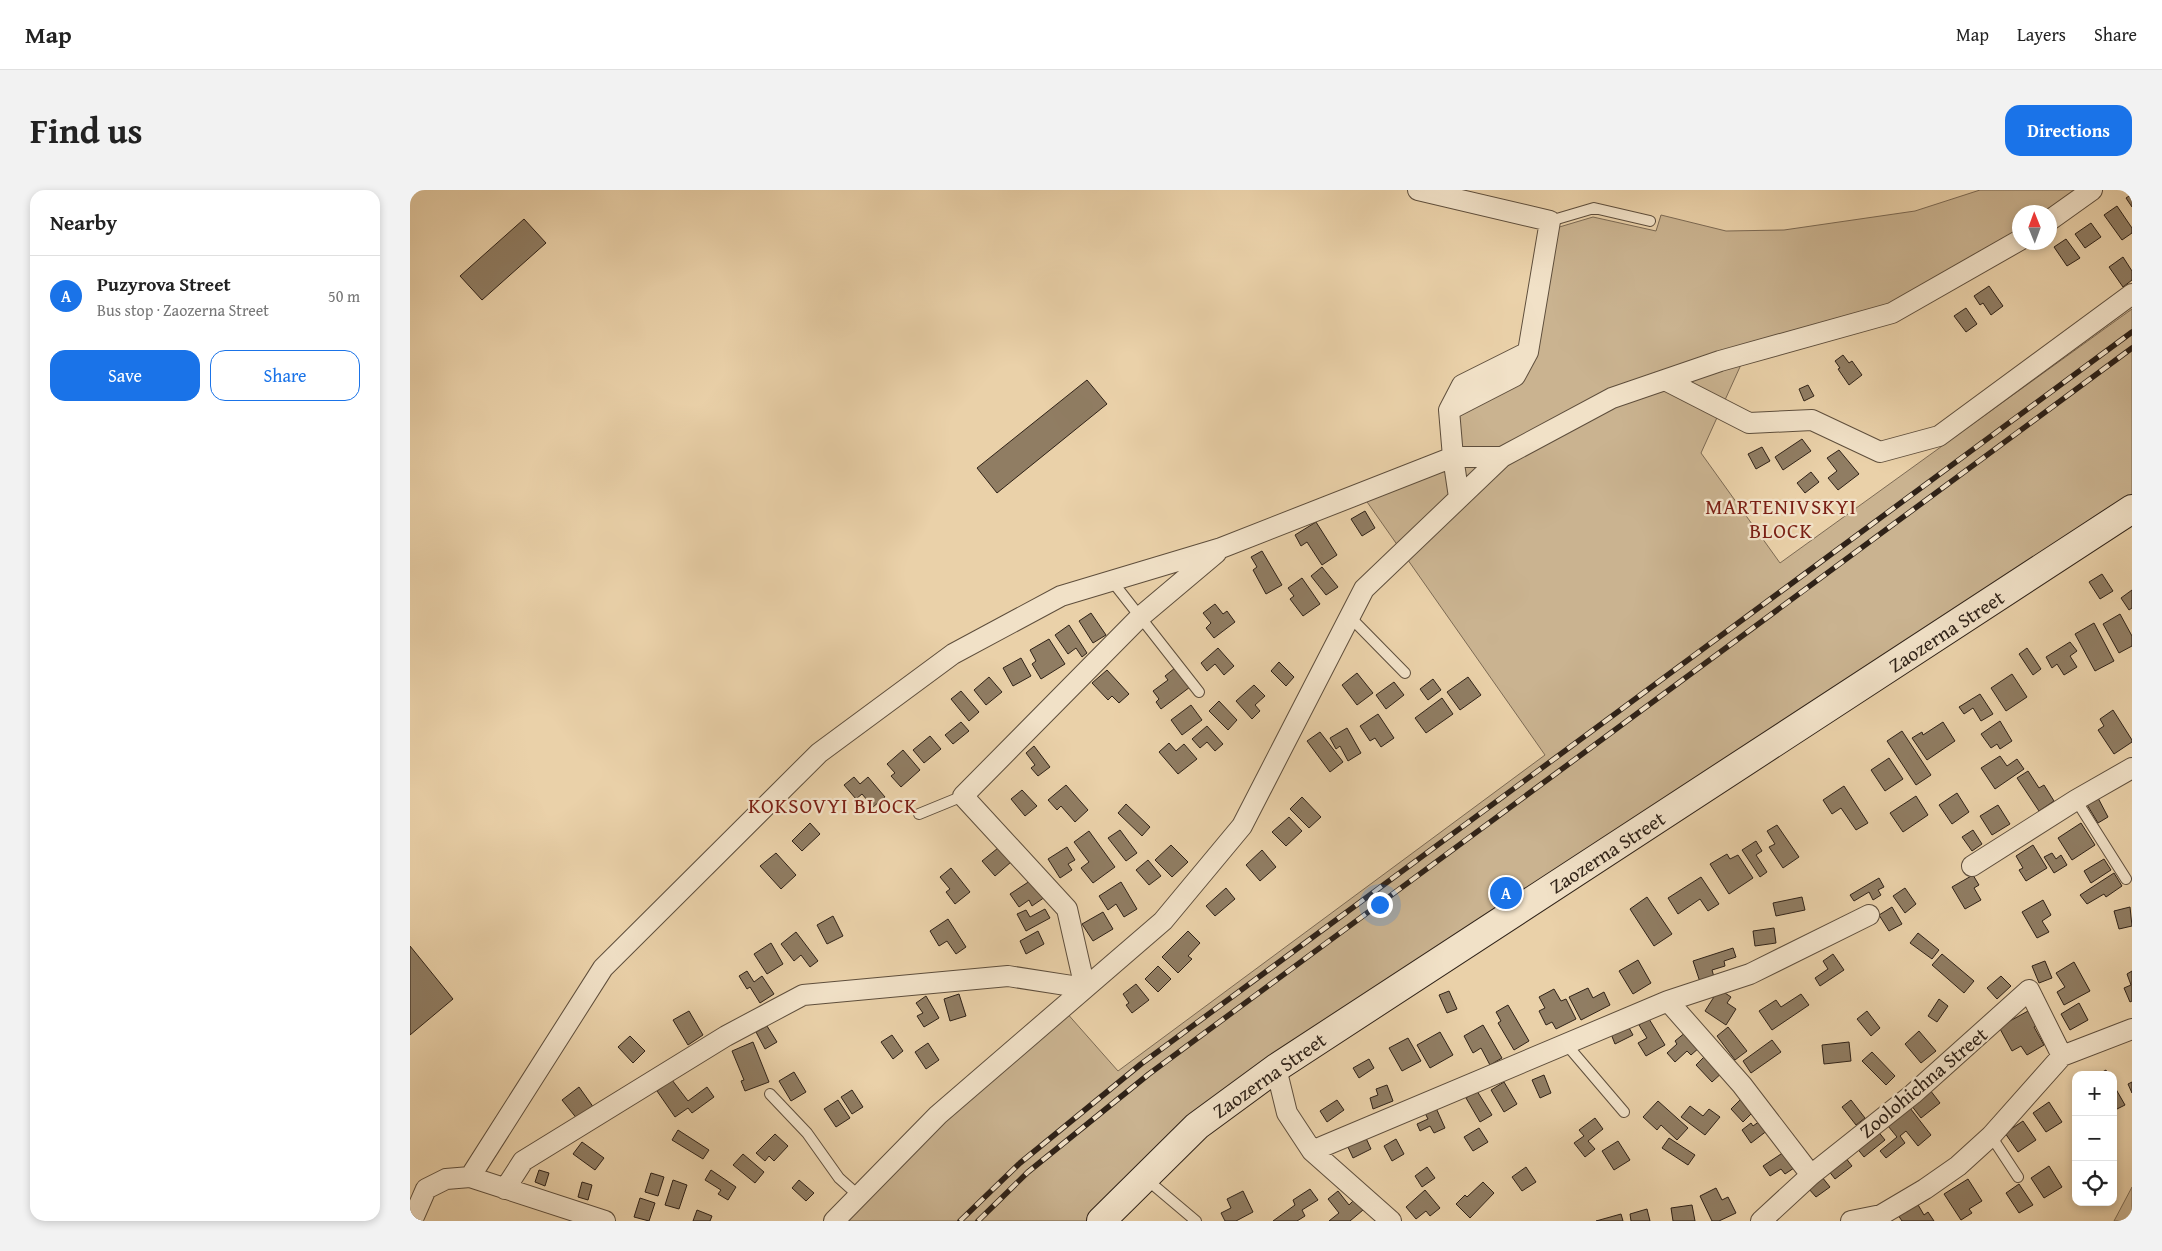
<!DOCTYPE html>
<meta charset="utf-8">
<style>
body{margin:0;font-family:"Gentium Book Plus",serif;background:#f2f2f2;color:#222}
.controls{position:absolute;right:15px;bottom:15px;display:grid;overflow:hidden;border-radius:10px;box-shadow:0 2px 8px #0003}
.controls button{width:45px;height:45px;display:grid;place-items:center;padding:0;border:0;border-bottom:1px solid #e0e0e0;background:#fff;color:#222;font:25px sans-serif}
.compass{position:absolute;left:1602px;top:15px;width:45px;height:45px;border-radius:50%;background:#fff;box-shadow:0 2px 8px #0003;rotate:359deg}
.you{position:absolute;left:969px;top:714px;width:18px;height:18px;margin:-12px;border:4px solid #fff;border-radius:50%;background:#1a73e8;box-shadow:0 0 0 8px #1a73e833}
.badge{display:grid;place-items:center;width:32px;height:32px;border-radius:50%;background:#1a73e8;color:#fff;font-size:16px;font-weight:700}
.pin{position:absolute;translate:-50% -50%;border:2px solid #fff;box-shadow:0 1px 5px #0006}
.list{margin:0;padding:0;list-style:none}
h2{display:flex;justify-content:space-between;align-items:center;height:65px;margin:0;padding:0 20px;font-size:21px}
h2 small{font-size:16px;font-weight:400;color:#767676}
.list li{display:grid;grid-template-columns:32px 1fr auto;gap:15px;align-items:center;box-sizing:border-box;height:80px;padding:0 20px;border-top:1px solid #e0e0e0}
.list b{display:block;font-size:19px;white-space:nowrap}
.list p{margin:0;font-size:16px;white-space:nowrap;color:#767676}
.list em{font-size:16px;font-style:normal;color:#767676}
.actions{display:flex;gap:10px;padding:15px 20px}
.actions a{flex:1;padding:11px 0;border:1px solid #1a73e8;border-radius:15px;text-align:center;font-size:18px;color:#1a73e8}
.actions .main{background:#1a73e8;color:#fff}
.icon{flex:none;width:28px;height:28px;fill:none;stroke:currentColor;stroke-width:2;stroke-linecap:round;stroke-linejoin:round}
.map{position:relative;flex:none;width:1722px;height:1031px;overflow:hidden;border-radius:15px}
header{display:flex;align-items:center;gap:30px;box-sizing:border-box;height:70px;padding:0 25px;background:#fff;border-bottom:1px solid #e0e0e0}
header strong{font-size:24px}
nav{display:flex;gap:28px;margin-inline-start:auto;font-size:18px}
.intro{display:flex;align-items:center;justify-content:space-between;box-sizing:border-box;height:120px;padding:0 30px}
h1{margin:0;font-size:35px}
.button{padding:12px 22px;border-radius:15px;background:#1a73e8;color:#fff;font-size:18px;font-weight:700}
main{display:flex;gap:30px;padding:0 30px}
aside{flex:1;background:#fff;border-radius:15px;box-shadow:0 2px 8px #0003}
.map>svg:first-child{display:block}
.green{fill:#cab390;stroke:#7c6a54}
.building{fill:#907d63;stroke:#2f2218}
.lines{fill:none;stroke-linecap:round;stroke-linejoin:round}
.lane-casing{stroke:#5e4e3c;stroke-width:12}
.street-casing{stroke:#5e4e3c;stroke-width:22}
.secondary-casing{stroke:#2f2218;stroke-width:30}
.lane{stroke:#f1e1c7;stroke-width:10}
.street{stroke:#f1e1c7;stroke-width:20}
.secondary{stroke:#f1e1c7;stroke-width:28}
.rail-casing{stroke:#2f2218;stroke-width:5.5}
.rail{stroke:#f1e1c7;stroke-width:4;stroke-dasharray:11;stroke-linecap:butt}
.labels{text-anchor:middle;dominant-baseline:central;stroke-width:4.5;stroke-linejoin:round;paint-order:stroke}
.street-label{font-size:20px;fill:#2f2218;stroke:#f1e1c7}
.neighbourhood-label{font-size:21px;letter-spacing:1px;fill:#7a1f14;stroke:#f1e1c7}
</style>
<header>
<strong>Map</strong>
<nav><a>Map</a><a>Layers</a><a>Share</a></nav>
</header>
<div class="intro"><h1>Find us</h1><a class="button">Directions</a></div>
<main>
<aside>
<h2>Nearby<small></small></h2>
<ul class="list">
<li><span class="badge">A</span><div><b>Puzyrova Street</b><p>Bus stop · Zaozerna Street</p></div><em>50 m</em></li>
</ul>
<div class="actions"><a class="main">Save</a><a>Share</a></div>
</aside>
<div class="map">
<svg width="1722" height="1031" viewBox="0 0 1722 1031">
<rect width="100%" height="100%" fill="#ead1a9"/>
<filter id="stains"><feTurbulence type="fractalNoise" baseFrequency=".004" numOctaves="4"/><feColorMatrix values="0 0 0 0 .2 0 0 0 0 .09 0 0 0 0 .02 0 0 0 .5 -.17"/></filter>
<radialGradient id="worn" r=".72"><stop offset=".6" stop-color="#630" stop-opacity="0"/><stop offset="1" stop-color="#630" stop-opacity=".3"/></radialGradient>
<path class="green" d="M1570 0H1675L1640 22H1610L1609 45 1480 119 1339 157 1291 263 1370 373 1722 119V319L866 878 691 1031H431L529 930 655 821 708 881 1135 565 955 309 1048 272 1044 225 1111 192 1146 38 1183 27 1246 41 1251 25 1316 41 1374 40 1505 21Z
M1722 997V1031H1704Z"/>
<path class="building" d="M1722 4V17L1716 8Z
M1707 16 1722 38V43L1712 50 1694 25Z
M114 29 136 53 72 110 50 86Z
M1681 33 1691 47 1675 58 1665 44Z
M1656 49 1670 68 1657 76 1644 57Z
M1713 67 1722 81V90L1713 97 1699 77Z
M1579 96 1593 116 1581 125 1573 113 1570 115 1564 106Z
M1556 118 1567 134 1556 142 1544 126Z
M1433 165 1439 173 1442 171 1452 185 1439 195 1428 179 1430 178 1425 171Z
M677 190 697 214 587 303 567 278Z
M1398 195 1404 206 1394 211 1389 199Z
M1392 249 1401 261 1373 280 1365 267Z
M1352 257 1360 271 1346 279 1338 264Z
M1429 260 1449 284 1428 300 1418 288 1427 281 1417 268Z
M1401 282 1409 292 1395 303 1387 293Z
M955 321 965 338 952 346 941 329Z
M906 332 927 365 912 375 897 352 891 356 885 345Z
M852 361 872 395 856 404 843 380 847 377 841 367Z
M912 377 928 397 916 405 901 386Z
M1692 384 1703 401 1690 409 1679 392Z
M892 388 910 414 893 426 880 409 884 406 878 398Z
M1722 400V418L1719 420 1711 408Z
M805 414 813 424 817 421 825 432 804 448 796 438 801 433 793 423Z
M681 423 696 445 683 453 669 431Z
M1710 424 1722 446V456L1709 463 1693 434Z
M1684 433 1704 471 1685 481 1665 444Z
M659 435 677 463 672 467 666 458 658 464 645 445Z
M639 449 655 474 631 489 622 474 626 471 620 460Z
M1660 452 1667 461 1660 466 1667 477 1654 485 1647 474 1642 478 1636 467Z
M808 458 824 476 814 485 805 474 797 481 791 473Z
M1617 458 1631 479 1623 485 1609 464Z
M611 468 621 486 603 496 593 478Z
M869 472 884 487 876 496 861 481Z
M765 478 780 497 751 519 746 512 749 509 743 501 758 490 755 486Z
M697 480 719 504 709 513 702 506 698 510 682 493Z
M947 483 963 503 947 515 932 495Z
M1602 484 1617 507 1596 521 1581 498Z
M579 487 592 502 576 515 564 500Z
M1058 487 1071 505 1050 520 1037 502Z
M1023 489 1031 500 1018 510 1010 499Z
M984 492 994 505 976 519 966 505Z
M844 495 855 506 845 515 850 521 842 529 826 511Z
M551 501 569 522 559 531 541 509Z
M1570 504 1583 524 1571 531 1563 518 1554 524 1549 517Z
M1032 508 1043 524 1016 543 1005 528Z
M809 511 827 530 818 540 799 521Z
M781 515 792 530 772 545 761 530Z
M1703 520 1722 550V552L1704 564 1688 540 1694 536 1690 529Z
M968 524 984 548 971 557 965 548 960 551 950 536Z
M1590 531 1602 551 1590 559 1587 554 1581 558 1571 544Z
M551 532 559 541 543 554 535 545Z
M1533 532 1545 551 1517 570 1502 548 1512 542 1513 545Z
M797 536 813 554 805 561 797 552 790 558 782 549Z
M937 538 951 563 938 571 930 556 926 559 920 548Z
M1492 541 1521 585 1506 595 1477 551Z
M910 542 933 572 920 582 897 551Z
M520 546 531 559 514 573 503 560Z
M759 553 766 561 774 554 787 569 768 584 749 562Z
M624 556 640 577 628 586 621 578 625 575 616 563Z
M493 560 510 580 491 597 481 586 485 583 477 574Z
M1590 566 1597 576 1607 569 1614 579 1585 599 1571 578Z
M1479 568 1493 589 1475 601 1461 580Z
M1618 581 1629 598 1634 595 1644 611 1629 621 1607 588Z
M444 587 450 594 458 587 475 607 463 617 452 604 446 609 434 595Z
M656 595 678 620 665 632 651 616 647 620 638 610Z
M1434 596 1458 633 1446 640 1431 618 1422 624 1413 610Z
M612 600 627 616 615 626 601 609Z
M1547 603 1559 622 1542 634 1529 615Z
M1506 606 1518 625 1493 642 1480 623Z
M1687 606 1698 627 1688 633 1676 613Z
M892 607 911 627 899 638 880 619Z
M716 614 740 637 732 646 708 623Z
M1588 615 1600 634 1582 645 1570 626Z
M879 627 892 641 876 656 862 642Z
M400 633 410 644 392 661 382 651Z
M1671 633 1685 655 1662 670 1648 648Z
M1367 635 1389 667 1373 678 1359 657 1365 654 1357 641Z
M710 640 727 663 716 671 698 648Z
M1563 640 1572 654 1562 661 1552 647Z
M679 641 705 677 683 693 671 678 679 672 664 652Z
M1346 651 1352 661 1346 665 1357 682 1350 687 1332 660Z
M761 655 778 672 762 687 745 670Z
M1623 655 1637 678 1616 691 1609 680 1613 678 1606 666Z
M657 657 665 670 658 674 662 680 650 688 638 669Z
M588 658 601 672 585 686 572 671Z
M852 660 866 677 850 691 836 675Z
M366 663 386 685 371 699 350 676Z
M1642 663 1646 669 1651 665 1657 675 1644 683 1634 667Z
M1317 664 1320 669 1328 665 1343 688 1319 704 1300 674Z
M1694 669 1701 680 1681 693 1674 681Z
M738 670 751 686 739 695 726 680Z
M541 678 560 702 545 714 536 702 540 699 530 687Z
M1704 683 1712 696 1696 707 1694 704 1677 714 1670 705Z
M1563 685 1569 695 1564 698 1571 710 1555 719 1542 697Z
M1291 687 1309 714 1298 721 1290 709 1268 724 1258 708Z
M1469 688 1474 697 1468 700 1471 705 1463 710 1459 702 1444 711 1440 705Z
M623 689 635 707 622 716 619 710 609 717 600 704Z
M711 692 727 719 714 727 706 714 698 720 689 706Z
M816 698 825 709 805 726 796 716Z
M1495 698 1506 714 1495 723 1483 706Z
M1237 707 1262 744 1244 756 1220 719Z
M1392 707 1395 720 1366 726 1363 713Z
M1633 710 1641 725 1632 731 1639 742 1627 748 1612 722Z
M1482 717 1492 734 1479 741 1469 725Z
M1720 717 1722 736 1709 739 1704 721Z
M635 719 640 728 616 741 607 724 616 720 620 727Z
M693 722 703 739 683 751 672 734Z
M423 726 433 746 417 754 407 735Z
M538 729 556 757 546 764 537 751 529 756 520 741Z
M1364 738 1366 753 1345 756 1343 741Z
M628 741 634 754 616 764 610 751Z
M778 741 790 753 778 766 782 769 768 783 752 767Z
M386 742 408 771 400 777 391 765 384 771 371 754Z
M1508 743 1529 760 1522 769 1500 753Z
M361 753 373 774 357 784 344 764Z
M0 756 43 809 0 845Z
M1323 758 1326 767 1314 771 1315 776 1302 780 1304 787 1290 792 1283 771Z
M1423 764 1434 780 1410 796 1405 788 1418 779 1413 771Z
M1532 764 1564 791 1554 803 1522 775Z
M1228 770 1241 793 1223 804 1209 781Z
M1635 771 1642 788 1629 793 1622 776Z
M1664 772 1680 801 1654 815 1647 802 1655 797 1646 783Z
M748 776 761 789 748 802 735 789Z
M337 781 344 792 352 786 364 804 350 813 340 797 337 799 329 786Z
M1722 781V811L1720 812 1714 798 1721 795 1717 784Z
M1591 786 1601 796 1587 809 1577 798Z
M726 794 739 810 722 823 716 815 719 813 713 804Z
M1178 798 1183 808 1194 802 1200 815 1171 830 1159 807Z
M1144 799 1151 811 1156 809 1166 829 1146 839 1142 832 1136 835 1129 821 1135 818 1129 807Z
M1309 799 1321 807 1317 813 1326 819 1316 835 1295 821Z
M1039 801 1047 819 1037 823 1029 805Z
M549 804 556 826 540 831 534 809Z
M1391 804 1399 815 1362 840 1349 821 1366 810 1371 817Z
M516 806 529 828 514 837 507 826 513 823 506 813Z
M1529 809 1538 816 1527 832 1518 826Z
M1669 813 1678 830 1660 840 1651 824Z
M1098 815 1119 851 1104 860 1088 833 1091 831 1086 822Z
M279 821 293 845 278 855 263 830Z
M1457 821 1470 838 1461 846 1447 829Z
M1618 821 1626 836 1624 837 1634 855 1617 865 1611 856 1602 861 1589 837Z
M1239 829 1255 855 1236 866 1228 853 1237 848 1229 835Z
M1073 835 1092 868 1080 875 1071 858 1063 863 1054 846Z
M357 836 367 852 355 859 346 842Z
M1218 836 1223 845 1205 854 1201 844Z
M1318 837 1337 861 1325 870 1307 846Z
M1509 841 1526 861 1511 873 1495 854Z
M1030 842 1043 865 1020 878 1007 855Z
M1276 842 1290 857 1281 865 1277 861 1265 872 1257 863 1267 854 1265 851Z
M482 845 493 861 483 869 471 852Z
M220 846 235 861 223 873 208 857Z
M998 848 1011 871 992 881 979 858Z
M1362 850 1371 862 1341 883 1333 871Z
M343 852 359 892 335 901 331 891 334 890 322 861Z
M1439 852 1441 871 1414 874 1412 855Z
M518 853 529 870 516 879 505 862Z
M1462 862 1485 886 1476 895 1452 871Z
M1298 863 1315 880 1302 892 1286 875Z
M959 869 964 878 949 888 943 878Z
M1696 880 1698 885H1687Z
M384 882 396 902 381 911 369 891Z
M1134 885 1141 903 1130 908 1122 890Z
M262 890 278 911 297 897 304 907 282 923 278 918 265 927 247 901Z
M1094 892 1107 914 1094 922 1081 900Z
M1722 892V903L1718 894Z
M1703 894 1715 915 1703 921Z
M977 895 983 911 963 919 960 908 968 905 966 899Z
M169 897 184 918 168 930 152 910Z
M442 900 453 917 442 924 431 907Z
M1520 900 1530 913 1511 928 1501 915Z
M1067 901 1082 925 1070 932 1056 908Z
M1331 909 1343 922 1333 932 1321 919Z
M428 910 440 928 426 937 414 919Z
M927 910 934 920 917 932 910 921Z
M1441 910 1455 928 1446 935 1432 917Z
M1248 911 1278 938 1267 950 1251 935 1247 940 1233 927Z
M1639 912 1652 932 1636 942 1623 923Z
M1280 916 1293 926 1299 919 1310 927 1295 945 1271 927Z
M1026 918 1035 938 1024 943 1020 936 1010 941 1007 934 1018 929 1015 923Z
M1500 918 1521 945 1508 956 1496 941 1490 946 1495 953 1476 968 1470 961 1487 947 1478 936Z
M1185 928 1193 939 1178 951 1185 959 1175 967 1164 953 1174 946 1169 940Z
M1350 931 1358 940 1341 953 1332 940 1341 933 1343 936Z
M1613 931 1626 950 1608 962 1595 943Z
M1069 938 1078 952 1063 961 1054 947Z
M268 940 299 960 293 969 262 950Z
M1467 940 1475 950 1454 967 1446 957Z
M365 944 378 956 364 971 359 966 355 971 346 963Z
M955 946 961 959 943 968 937 955Z
M1259 948 1285 965 1278 975 1252 958Z
M986 949 994 964 982 971 974 956Z
M1208 951 1220 970 1204 980 1192 961Z
M172 952 194 968 185 980 163 964Z
M1374 962 1384 978 1375 984 1371 979 1360 986 1353 976Z
M333 964 354 982 345 993 323 975Z
M1435 967 1442 976 1425 989 1418 980Z
M1639 976 1652 997 1634 1008 1621 988Z
M1017 977 1025 988 1012 997 1005 986Z
M1116 977 1126 992 1112 1001 1102 987Z
M129 980 139 983 135 996 125 992Z
M301 980 326 997 318 1010 308 1004 311 1000 295 990Z
M241 983 254 987 248 1006 235 1002Z
M1412 987 1420 997 1406 1007 1398 998Z
M1558 989 1572 1011 1559 1019 1562 1023 1551 1030 1534 1004Z
M263 990 277 995 269 1019 255 1015Z
M389 990 404 1003 396 1011 382 998Z
M172 992 182 995 178 1010 168 1007Z
M1073 992 1084 1003 1060 1028 1046 1014 1055 1005 1057 1007Z
M1609 994 1623 1015 1609 1023 1596 1003Z
M1306 998 1312 1010 1318 1007 1326 1023 1309 1031H1302L1290 1006Z
M900 999 908 1010 892 1020 895 1026 887 1031H863L885 1015 883 1010Z
M1015 1000 1030 1018 1020 1026 1016 1021 1006 1029 996 1017Z
M833 1001 843 1022 826 1031H815L811 1023 821 1018 817 1009Z
M928 1001 939 1015 944 1010 953 1020 940 1031H919L929 1023 918 1009Z
M230 1008 245 1013 239 1031 224 1027Z
M1507 1013 1514 1025 1518 1022 1524 1031H1492L1488 1025Z
M1282 1015 1285 1031H1263L1261 1018Z
M1237 1019 1240 1031H1221L1220 1024Z
M287 1020 302 1026 300 1031H283Z
M1211 1024 1213 1031H1186Z"/>
<g class="lines">
<g class="lane-casing">
<path id="lane" d="M1140 31 1184 18 1240 31
M702 391 789 502
M940 427 995 483
M1666 610 1716 689
M509 624 553 606
M1156 854 1214 922
M360 904 397 943 429 988 449 1006
M1581 946 1608 987
M735 988 786 1031"/>
</g>
<g class="street-casing">
<path id="street" d="M1008 0 1140 31 1118 162 1105 186 1039 220
M1640 30 1682 0
M1255 190 1339 233 1402 230 1470 262 1529 246 1722 104
M1049 307 1043 267 1039 220 1052 195 1118 162
M1562 676 1666 610 1722 578
M1258 811 1332 895 1401 985
M866 878 877 923 902 961 981 1031
M902 961 1258 811 1340 784 1459 725
M60 987 193 778 409 563 543 464 651 406 811 358 1043 267H1092
M95 999 113 971 316 846 393 805 598 786 675 798 657 719 553 606 730 427 806 363
M2 1031 16 999 36 989 60 987 195 1031
M424 1031 528 925 753 731 832 636 954 399 1092 267 1202 208 1310 171 1482 123 1610 50
M1351 1031 1401 985 1503 904 1619 800 1652 866
M1441 1031 1471 1025 1515 999 1548 976 1581 946 1652 866 1722 839"/>
</g>
<g class="secondary-casing">
<path id="secondary" d="M691 1031 787 936 866 878 1722 319"/>
</g>
<use href="#lane" class="lane"/>
<use href="#street" class="street"/>
<use href="#secondary" class="secondary"/>
<g class="rail-casing">
<path id="rail" d="M550 1031 610 973 731 874 1722 142
M568 1031 618 982 739 884 1722 158"/>
</g>
<use href="#rail" class="rail"/>
</g>
<g class="labels">
<g class="street-label">
<text transform="translate(1536 441) rotate(-33)">Zaozerna Street</text>
<text transform="translate(1197 662) rotate(-33)">Zaozerna Street</text>
<text transform="translate(859 885) rotate(-35)">Zaozerna Street</text>
<text transform="translate(1513 892) rotate(-40)">Zoolohichna Street</text>
</g>
<g class="neighbourhood-label">
<text x="1371" y="316">MARTENIVSKYI<tspan x="1371" dy="24">BLOCK</tspan></text>
<text x="423" y="615">KOKSOVYI BLOCK</text>
</g>
</g>
<rect width="100%" height="100%" filter="url(#stains)"/>
<rect width="100%" height="100%" fill="url(#worn)"/>
</svg>
<div class="controls">
<button>+</button>
<button>−</button>
<button><svg class="icon" aria-label="locate" viewBox="0 0 24 24"><circle cx="12" cy="12" r="6"/><path d="M12 2v4M12 18v4M2 12h4M18 12h4"/></svg></button>
</div>
<svg class="compass" viewBox="-18 -18 36 36"><path d="M0-13l5 13h-10z" fill="#e53935"/><path d="M0 13l5-13h-10z" fill="#767676"/></svg>
<div class="you"></div>
<div class="pin badge" style="left:1096px;top:703px">A</div>
</div>
</main>
